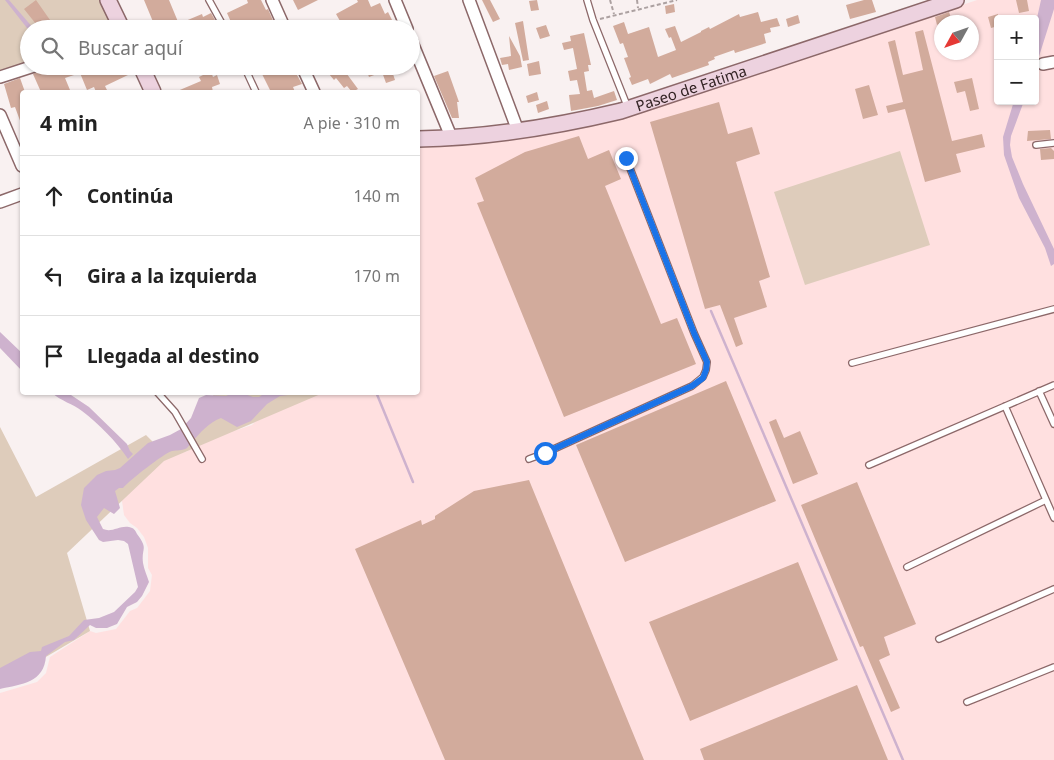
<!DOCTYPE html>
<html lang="es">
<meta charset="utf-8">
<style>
body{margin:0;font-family:"Noto Sans",sans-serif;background:#f2f2f2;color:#222}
.controls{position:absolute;right:15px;top:15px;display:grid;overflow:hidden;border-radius:5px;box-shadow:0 1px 4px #0004}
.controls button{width:45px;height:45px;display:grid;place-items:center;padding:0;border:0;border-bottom:1px solid #e0e0e0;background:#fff;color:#222;font:25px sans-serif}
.compass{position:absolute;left:934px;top:15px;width:45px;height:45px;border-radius:50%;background:#fff;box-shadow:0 1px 4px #0004;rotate:230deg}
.stop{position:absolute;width:15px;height:15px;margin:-11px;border:4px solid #1a73e8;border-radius:50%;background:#fff}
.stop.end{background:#1a73e8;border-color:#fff;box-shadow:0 1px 5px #0008}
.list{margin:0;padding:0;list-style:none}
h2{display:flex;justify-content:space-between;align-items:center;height:65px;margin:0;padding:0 20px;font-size:21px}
h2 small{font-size:16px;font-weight:400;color:#767676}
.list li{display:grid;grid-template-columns:32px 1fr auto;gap:15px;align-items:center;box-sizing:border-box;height:80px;padding:0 20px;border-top:1px solid #e0e0e0}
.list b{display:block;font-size:19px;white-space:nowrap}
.list em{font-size:16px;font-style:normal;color:#767676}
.icon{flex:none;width:28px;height:28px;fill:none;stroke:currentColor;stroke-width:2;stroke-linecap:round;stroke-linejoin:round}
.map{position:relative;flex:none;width:1054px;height:760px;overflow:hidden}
.search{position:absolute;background:#fff;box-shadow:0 1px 4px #0004;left:20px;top:20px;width:400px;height:55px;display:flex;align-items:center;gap:12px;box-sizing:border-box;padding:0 18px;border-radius:28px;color:#767676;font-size:19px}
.panel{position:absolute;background:#fff;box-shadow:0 1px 4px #0004;left:20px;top:90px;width:400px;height:305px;border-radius:5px}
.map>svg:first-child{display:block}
.built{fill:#ffe0e0;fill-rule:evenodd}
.green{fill:#deccbb}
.water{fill:#ceb2ce}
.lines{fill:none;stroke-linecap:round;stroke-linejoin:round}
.stream{stroke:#ceb2ce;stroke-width:2.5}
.building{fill:#d2ab9c}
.lane-casing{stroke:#8c6869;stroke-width:8}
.street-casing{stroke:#8c6869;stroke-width:14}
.secondary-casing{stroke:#8c6869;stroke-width:18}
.path{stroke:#aca1a1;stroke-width:2;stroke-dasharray:4 2.5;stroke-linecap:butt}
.lane{stroke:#fff;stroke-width:5.5}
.street{stroke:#fff;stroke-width:11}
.secondary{stroke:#edd2df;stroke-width:15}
.route{stroke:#1a73e8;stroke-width:6}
.labels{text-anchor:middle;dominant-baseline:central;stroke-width:4;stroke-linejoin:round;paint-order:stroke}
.street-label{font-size:15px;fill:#332324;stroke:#fff}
</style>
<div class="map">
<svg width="1054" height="760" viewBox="0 0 1054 760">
<rect width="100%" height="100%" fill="#f9f1f1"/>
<path class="built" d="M977 0H1050L1054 8V760H0V693L37 682 46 673 50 657 90 631 96 633 116 629 130 611 137 608 150 591 152 575 148 568V548L144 537 137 528 130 523 124 515 121 494 165 458 188 451 201 436 237 430 252 425 276 401 305 392H418V147L485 143 531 136 616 120 695 95 747 76 807 58ZM998 19H1035V101H998ZM942 22H972V52H942Z"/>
<path class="green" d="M0 0H103L117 29H29V64L0 74Z
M900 151 930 245 805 285 774 192Z
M215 393H323L164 461 67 553 90 631 0 684V427L36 497 146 435 158 447 192 424Z"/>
<path class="water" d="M5 0H9L34 29 27 28Z
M1041 0H1054V9L1035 69V27Z
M1014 101H1024L1011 136 1010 145 1012 157 1023 184 1054 249V264L1051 266 1045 248 1019 198 1004 155 1003 137Z
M0 332 22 353V371L0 348Z
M52 393H68L89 407 127 444 130 451 133 454 128 459C116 441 99 424 82 411 73 404 61 401 52 393Z
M242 393 253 397H259L265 393H303L280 396 267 404 251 421 237 427 221 418C208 423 201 432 192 442 191 443 188 447 187 448 182 451 177 450 172 451 163 454 130 480 123 488H119L115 491 120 508 114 514 104 508 97 517 103 529C112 533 120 525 129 527 134 528 135 530 137 534 149 550 141 547 143 563 144 569 147 576 149 582L142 596 137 602 127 607 117 624 107 628H96L90 625 74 640 65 642 46 656C44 683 22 684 0 689V668L30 652 41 651 42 647 69 636 84 620 99 618 114 612 135 592 138 587 128 544 124 541 118 540 103 542 99 540 86 520 81 505 84 488 97 475 106 471 115 470 120 468 148 443 170 435 181 429 191 418 199 398 206 395 226 396 230 394Z"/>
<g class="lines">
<path class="stream" d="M711 311 903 760
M376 392 413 482"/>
</g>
<path class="building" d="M36 0 50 20 48 21 51 24 45 29 39 22 36 24 24 9Z
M144 0H169L181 29H156Z
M247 0H261L266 10 268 9 275 25 268 29H231L229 23 231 22 227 13 248 3Z
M293 0H318L298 10Z
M357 0H368L371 7 380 3 385 14 388 12 392 20 376 29H324L340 21 336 14 358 2Z
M482 0H490L500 19 493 22Z
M537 0 539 10 531 11 529 1Z
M864 0H872L876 12 850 19 846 5Z
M1016 0H1027L1029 11 1019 13Z
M674 4 675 12 666 14 665 6Z
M758 12 761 22 777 18 780 26 770 28 771 32 764 34 766 43 735 53 734 50 714 57 715 59 708 62 709 65 672 78 670 74 650 84 648 79 632 85 629 78 631 77 624 58 628 57 623 43 620 44 613 26 624 22 628 34 649 27 658 57 676 50 671 37 669 38 665 29 675 26 681 42 701 32V31L709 27 710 29 739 14 740 17Z
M949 12 952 21 942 22 937 25 935 17Z
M211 13 215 20 211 22 213 29H185L183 22 202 14 203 17Z
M998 14V26L991 28 988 17Z
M798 15 800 23 788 27 786 19Z
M523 21 529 60 523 61 515 23Z
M546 25 550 36 540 39 536 28Z
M923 30 952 141 982 134 985 147 956 154 961 172 925 182 905 109 888 113 886 106 903 102 888 42 895 40 903 75 923 70 915 32Z
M584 33 591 65H588L589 71 584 72 587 91 592 90 594 98 614 91 617 100 598 106 571 111 569 95 580 94 577 80 570 81 568 71 577 69 573 48 564 50 562 43 571 41 570 36Z
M509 36 520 56 522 67 509 70 508 64 502 65 500 58 511 56Z
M539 61 541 74 529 76 527 64Z
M41 66H124L128 75 105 86 108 92H96L94 87 87 90 80 73 65 78 70 90 62 92H41L33 74 39 71Z
M200 66H209L213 77 217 75 220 84 212 87 213 92H175L201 81 199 77 203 75Z
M258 66H292L302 84 293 87 295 92H271Z
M339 66H341L358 89 352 92 347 86 344 88 336 78 334 80 329 74Z
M365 66H396L391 68 395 80 386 83 382 72 369 77Z
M448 71 459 102H457L459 118H452L434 76Z
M20 78 25 92H22V126L15 107 11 108 4 84Z
M972 78 979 109 970 111 965 91 957 93 954 82Z
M869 85 878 115 863 119 855 89Z
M537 92 539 100 528 103 526 96Z
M547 101 549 109 538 113 536 105Z
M719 102 728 134 752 127 760 154 736 162 770 277 759 281 767 307 734 318 743 344 736 347 720 305 705 309 650 122Z
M1050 130 1051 139 1027 141 1028 131Z
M579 136 588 159 609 150 621 179 605 186 661 324 677 318 696 364 564 417 477 203 484 201 475 178 525 152Z
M1051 148 1054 151V159L1041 160 1040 149Z
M726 381 776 501 625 562 576 445Z
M776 419 784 438 800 431 818 474 793 484 769 422Z
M529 480 644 760H445L355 549 421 520 422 525 435 519V516L474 491Z
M857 482 916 624 884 637 890 655 879 660 900 708 891 712 863 646 860 647 801 505Z
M798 562 838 660 690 721 649 622Z
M857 685 888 760H704L700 749Z"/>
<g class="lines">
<g class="lane-casing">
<path id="lane" d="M209 0 225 29
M587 0 593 20 628 108
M244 66 256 92
M1036 145 1054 143
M852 363 1054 309
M1039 391 1054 424
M157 392 175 412 202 459
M1005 406 1054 518
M529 459 545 453 692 386 703 377 706 370 707 362 694 333 626 158
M869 465 1054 385
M907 567 1046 500
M939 639 1054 589
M967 702 1054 667"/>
</g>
<g class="street-casing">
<path id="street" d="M272 0 285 29
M395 0 407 29
M469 0 518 131
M411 40 452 139
M1043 64 1054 62
M302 66 314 92
M0 77 34 66
M0 115 22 166
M0 202 22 194"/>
</g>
<g class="secondary-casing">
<g id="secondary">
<path d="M108 0 122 29"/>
<path d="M141 66 153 92"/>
<path id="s1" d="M418 139C486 138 554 127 621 111L956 0"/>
</g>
</g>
<path class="path" d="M610 0 614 14
M637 0 638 8
M600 19 677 0"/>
<use href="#lane" class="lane"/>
<use href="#street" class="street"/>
<use href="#secondary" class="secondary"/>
</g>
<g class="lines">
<path class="route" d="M545 453 692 386 703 378 706 370 707 362 694 333 626 158"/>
</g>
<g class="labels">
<g class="street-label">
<text stroke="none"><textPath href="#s1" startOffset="279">Paseo de Fatima</textPath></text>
</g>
</g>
</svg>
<div class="controls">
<button>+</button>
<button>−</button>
</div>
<svg class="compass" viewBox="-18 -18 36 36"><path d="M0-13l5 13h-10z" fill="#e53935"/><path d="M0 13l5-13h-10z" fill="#767676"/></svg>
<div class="stop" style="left:545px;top:453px"></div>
<div class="stop end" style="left:626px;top:158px"></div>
<div class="search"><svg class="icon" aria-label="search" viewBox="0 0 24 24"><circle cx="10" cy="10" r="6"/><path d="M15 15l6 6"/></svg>Buscar aquí</div>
<section class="panel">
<h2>4 min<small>A pie · 310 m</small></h2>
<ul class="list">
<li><svg class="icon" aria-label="ahead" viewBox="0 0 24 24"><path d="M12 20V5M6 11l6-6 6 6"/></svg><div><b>Continúa</b></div><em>140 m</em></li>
<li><svg class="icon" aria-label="left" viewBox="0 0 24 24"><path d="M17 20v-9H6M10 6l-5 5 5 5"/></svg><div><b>Gira a la izquierda</b></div><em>170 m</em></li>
<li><svg class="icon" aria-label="arrive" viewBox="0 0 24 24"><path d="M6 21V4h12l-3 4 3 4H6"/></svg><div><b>Llegada al destino</b></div></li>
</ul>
</section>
</div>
